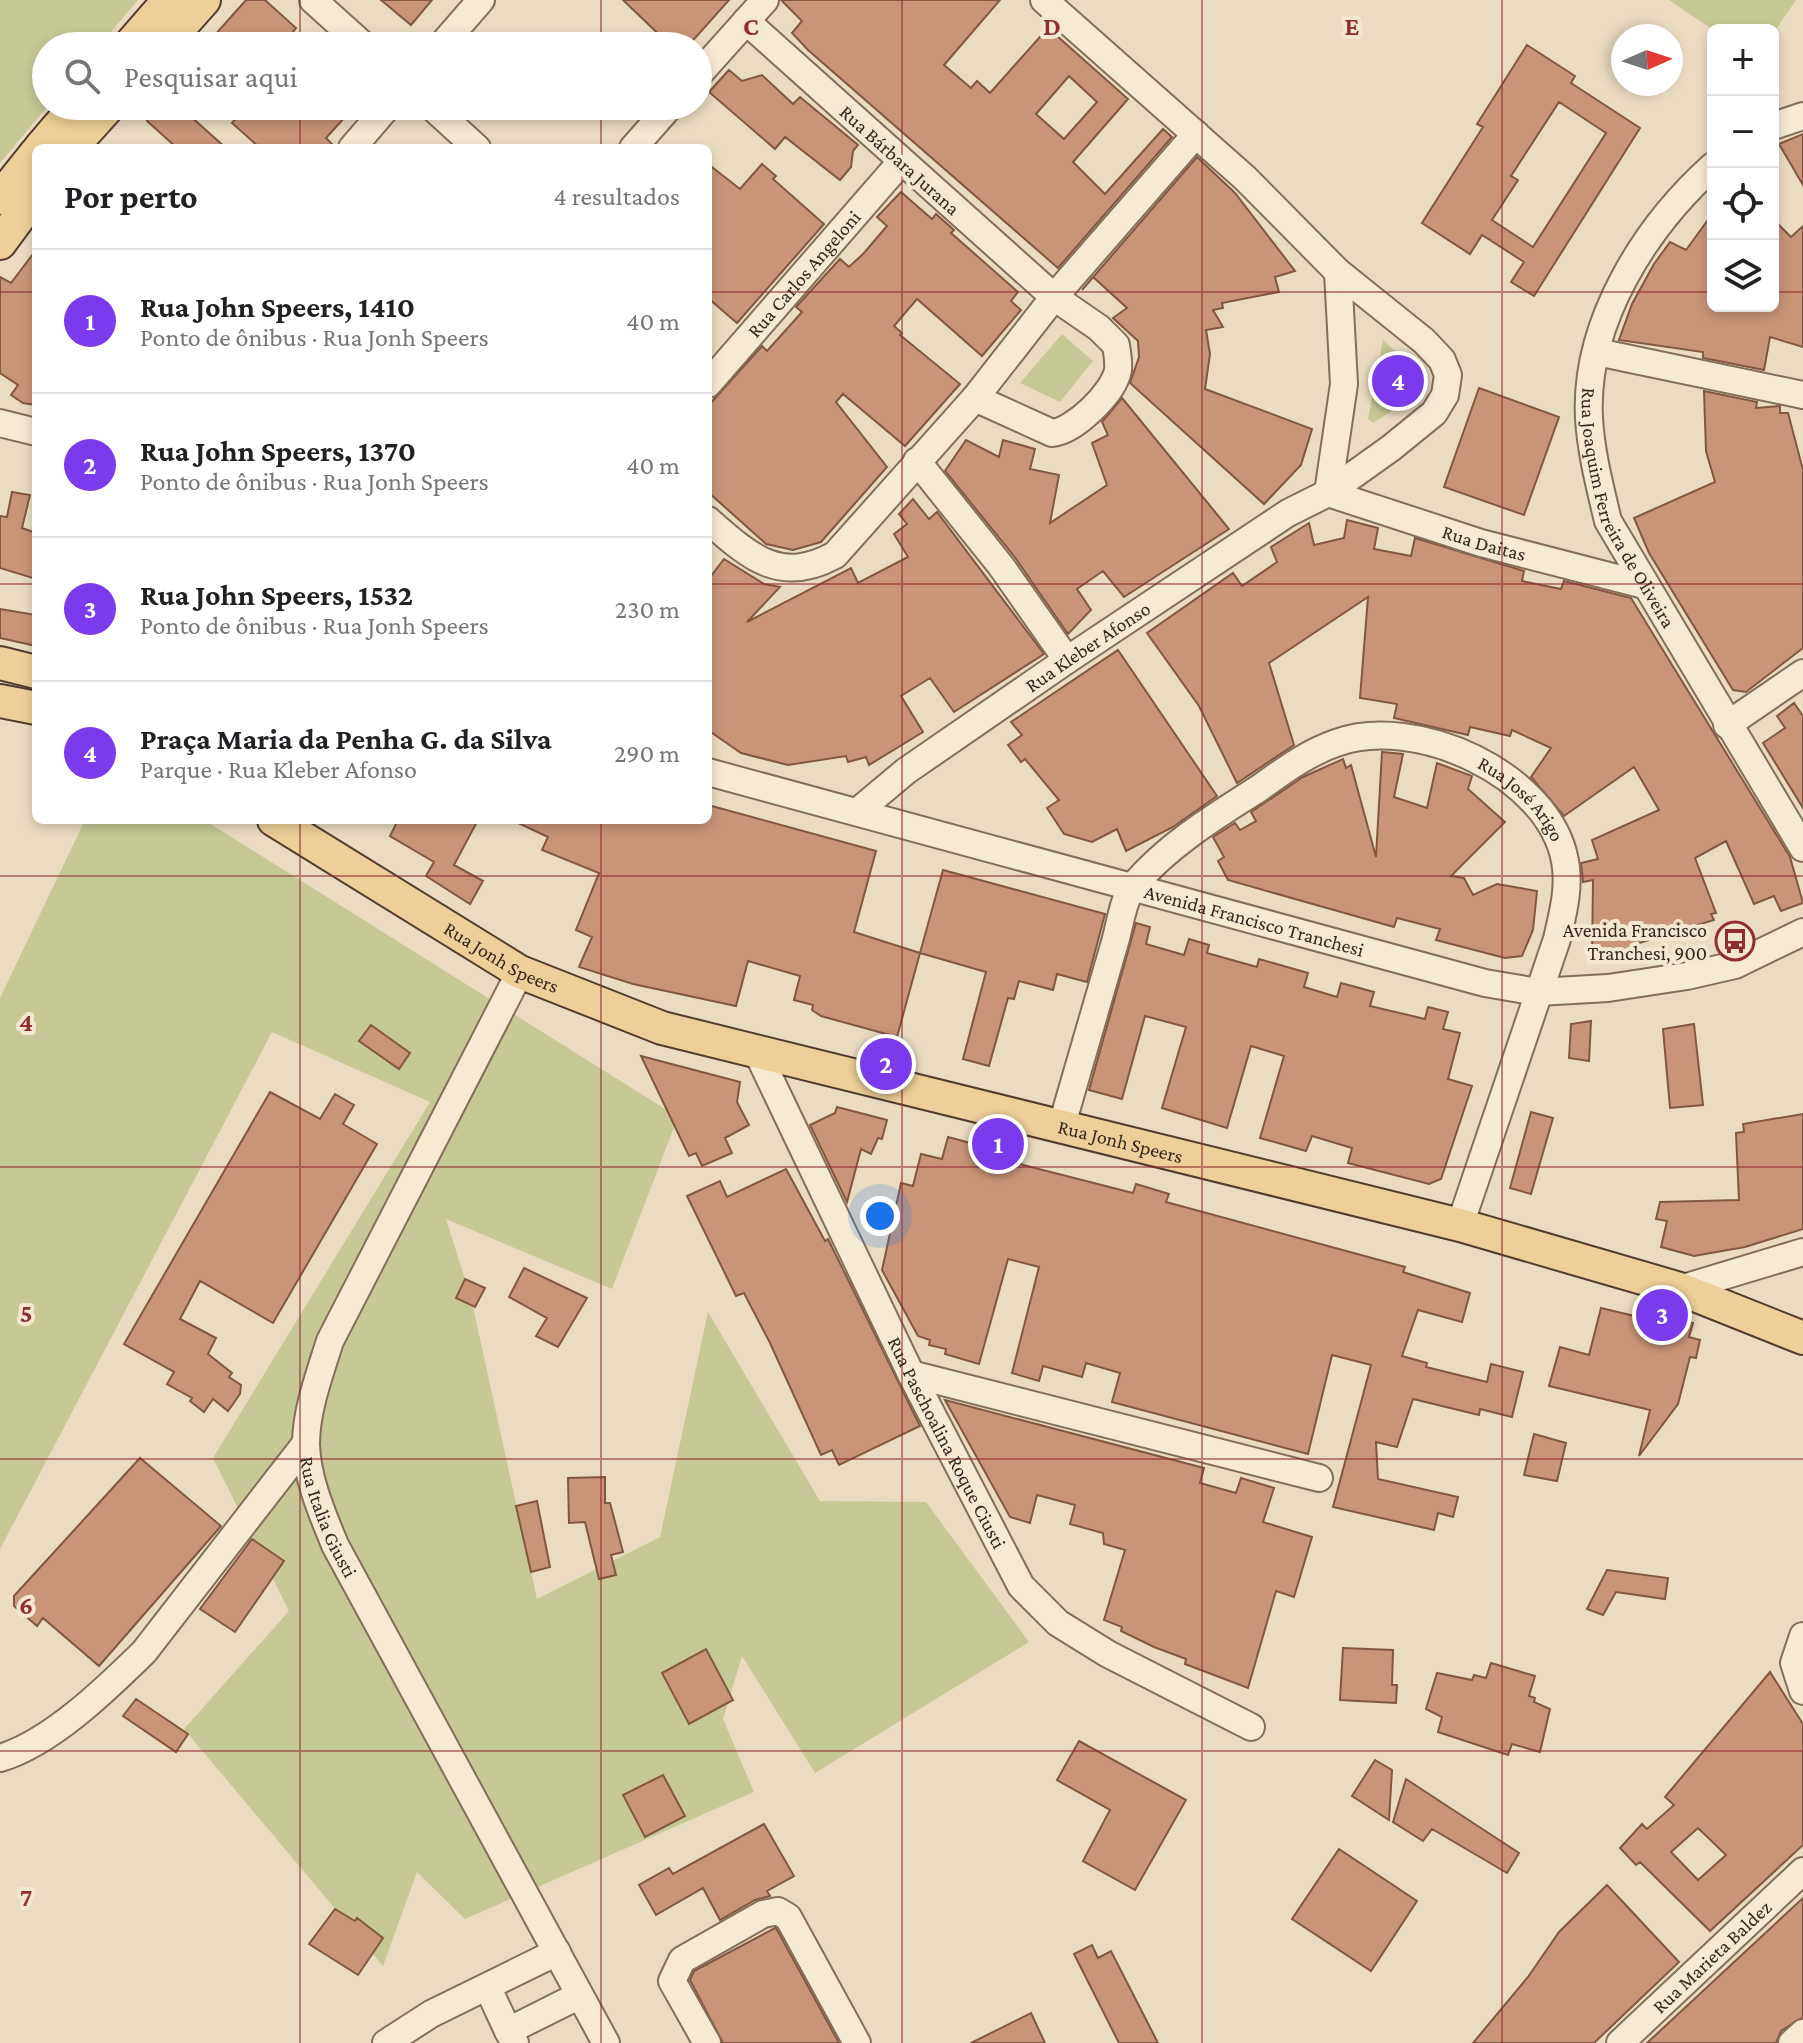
<!DOCTYPE html>
<html lang="pt">
<meta charset="utf-8">
<style>
body{margin:0;font-family:"Crimson Pro",serif;background:#f6f6f6;color:#202124}
.controls{position:absolute;right:24px;top:24px;display:grid;overflow:hidden;border-radius:12px;box-shadow:0 4px 12px #0003}
.controls button{width:72px;height:72px;display:grid;place-items:center;padding:0;border:0;border-bottom:2px solid #e0e0e0;background:#fff;color:#202124;font:40px sans-serif}
.compass{position:absolute;left:1611px;top:24px;width:72px;height:72px;border-radius:50%;background:#fff;box-shadow:0 4px 12px #0003;rotate:87deg}
.you{position:absolute;left:880px;top:1216px;width:28px;height:28px;margin:-20px;border:6px solid #fff;border-radius:50%;background:#1a73e8;box-shadow:0 0 0 12px #1a73e833}
.badge{display:grid;place-items:center;width:52px;height:52px;border-radius:50%;background:#7c3aed;color:#fff;font-size:26px;font-weight:700}
.pin{position:absolute;translate:-50% -50%;border:4px solid #fff;box-shadow:0 2px 8px #0006}
.list{margin:0;padding:0;list-style:none}
h2{display:flex;justify-content:space-between;align-items:center;height:104px;margin:0;padding:0 32px;font-size:34px}
h2 small{font-size:26px;font-weight:400;color:#757577}
.list li{display:grid;grid-template-columns:52px 1fr auto;gap:24px;align-items:center;box-sizing:border-box;height:144px;padding:0 32px;border-top:2px solid #e0e0e0}
.list b{display:block;font-size:30px;white-space:nowrap}
.list p{margin:0;font-size:26px;white-space:nowrap;color:#757577}
.list em{font-size:26px;font-style:normal;color:#757577}
.icon{flex:none;width:44px;height:44px;fill:none;stroke:currentColor;stroke-width:2;stroke-linecap:round;stroke-linejoin:round}
.map{position:relative;flex:none;width:1803px;height:2043px;overflow:hidden}
.search{position:absolute;background:#fff;box-shadow:0 4px 12px #0003;left:32px;top:32px;width:680px;height:88px;display:flex;align-items:center;gap:20px;box-sizing:border-box;padding:0 28px;border-radius:44px;color:#757577;font-size:30px}
.panel{position:absolute;background:#fff;box-shadow:0 4px 12px #0003;left:32px;top:144px;width:680px;height:680px;border-radius:12px}
.map>svg:first-child{display:block}
.green{fill:#c6c995}
.building{fill:#c89578;stroke:#825740;stroke-width:2;fill-rule:evenodd}
.lines{fill:none;stroke-linecap:round;stroke-linejoin:round}
.minor-casing{stroke:#846e59;stroke-width:30}
.major-casing{stroke:#523c2e;stroke-width:36}
.minor{stroke:#f7ead3;stroke-width:26}
.major{stroke:#eecf99;stroke-width:32}
.grid{fill:none;stroke:#902c32;stroke-width:2;stroke-opacity:0.55}
.labels{text-anchor:middle;dominant-baseline:central;stroke-width:8;stroke-linejoin:round;paint-order:stroke}
.street-label{font-size:20px;fill:#34271d;stroke:#f3e7d0}
.poi-label{font-size:20px;fill:#34271d;stroke:#f3e7d0;text-anchor:end}
.grid-label{font-size:26px;text-anchor:middle;font-weight:bold;fill:#902c32;stroke:#f3e7d0;stroke-width:8;stroke-linejoin:round;paint-order:stroke}
</style>
<div class="map">
<svg width="1803" height="2043" viewBox="0 0 1803 2043">
<rect width="100%" height="100%" fill="#ebdcc1"/>
<path class="green" d="M0 0H138L99 46H46L48 106 0 163Z
M1669 0H1796L1773 34V30H1713Z
M1062 334 1093 361 1060 402 1020 383Z
M1383 340 1417 371 1419 382 1409 400 1373 423 1368 419Z
M85 820H204L678 1117 612 1289 446 1219 471 1298 537 1599 660 1537 708 1312 820 1501 926 1502 1029 1642 815 1773 742 1656 723 1719 754 1792 465 1919 417 1872 383 1966 184 1729 289 1611 213 1458 430 1102 272 1032 0 1549V998Z"/>
<path class="building" d="M246 0H265L296 28 282 46H205Z
M381 0H432L411 25Z
M623 0H729L688 46H671Z
M781 0H1000L944 65 971 88 977 81 990 93 1048 28 1128 99 1073 162 1105 194 1163 129 1172 137 1058 268 808 50 792 33 802 21ZM1069 76 1097 102 1064 139 1036 114Z
M1527 45 1575 76 1571 83 1640 128 1534 296 1511 282 1524 262 1482 235 1470 254 1422 223 1483 127 1477 124ZM1559 102 1606 133 1533 247 1492 220 1518 180 1511 176Z
M729 70 742 81 762 75 793 104 800 97 858 145 853 151 851 167 840 180 785 137 775 149 709 92Z
M160 106H179L226 148H177L147 121Z
M246 106H355L326 138 336 148H260L232 123Z
M1803 134V185L1779 144Z
M1197 157 1235 193 1295 271 1275 277 1279 292 1222 303 1223 308 1213 310 1223 327 1206 330 1210 354 1205 389 1312 429 1301 465 1264 504 1130 383 1139 357 1138 341 1113 318 1127 308 1093 277 1082 290Z
M708 164 740 189 762 164 776 176 773 179 824 224 737 323 708 298Z
M901 192 932 219 936 214 954 230 951 233 1018 292 1011 301 1021 310 982 356 917 299 894 326 902 333 900 335 960 384 905 446 843 394 836 402 887 467 821 542 793 550 766 544 708 492V406L762 346 767 351 802 312 796 307 840 259 849 267 864 253 887 226 877 217Z
M1713 213V306H1773V219L1791 237 1803 226V347L1770 337 1764 370 1703 358V352L1619 340 1632 304 1654 264 1670 242 1686 250Z
M36 250V405L23 403 11 395 18 385 0 373V277L11 283Z
M1479 388 1559 417 1524 515 1444 487Z
M1704 391 1757 402 1756 408 1780 406V413H1788L1803 470V648L1746 692 1733 690 1649 553 1634 518 1715 482 1706 451Z
M1122 398 1229 529 1124 597 1103 571 1077 589 1091 610 1068 634 1014 556 945 471 966 440 999 457 1003 440 1035 449 1030 469 1059 475 1050 523 1107 485 1092 443 1108 435 1102 422Z
M12 492 30 495 22 528 36 533V579L0 568V516L7 517Z
M913 499 929 519 937 512 1044 654 954 712 930 678 901 696 923 732 869 765 866 757 848 762 846 756 788 765 741 753 708 730V580L724 559 764 584 780 587 747 622 851 568 858 583 908 557 894 534 907 524 899 514Z
M1347 520 1378 528 1374 549 1411 556 1415 538 1524 571 1522 581 1561 589 1564 581 1631 598 1790 857 1803 903 1781 911 1774 896 1754 904 1726 841 1695 858 1716 913 1711 914 1714 920 1636 944V957L1592 958 1593 880 1583 882 1581 863 1598 859 1592 840 1659 810 1634 767 1564 816 1531 777 1551 748 1512 730 1510 736 1470 727 1468 735 1394 718 1397 704 1360 698 1368 597 1269 663 1294 745 1237 783 1199 706 1147 633 1233 573 1242 586 1277 562 1271 547 1309 523 1314 545 1344 538Z
M0 609 36 615V646L0 638Z
M1118 650 1217 796 1173 827 1126 851 1117 829 1092 842 1064 834 1047 808 1059 800 1025 759 1021 762 1008 745 1022 735 1011 722Z
M1794 703 1803 716V808L1763 743 1785 728 1777 716Z
M1382 752 1403 754 1394 797 1427 808 1437 763 1472 776 1468 789 1505 822 1451 876 1464 878 1473 895 1497 884 1537 891 1533 930 1522 956 1505 958 1436 940 1440 929 1397 918 1394 927 1228 880 1218 861 1224 857 1213 837 1235 823 1240 830 1256 821 1251 812 1303 777 1343 759 1346 768 1351 765 1376 857Z
M708 805 876 851 854 932 920 953 943 870 1105 914 1087 982 1057 974 1053 990 1019 981 1014 999 1008 998 989 1066 963 1059 986 972 920 953 897 1037 821 1016 812 1010 813 1005 794 1000 800 976 748 961 736 1006 633 984 579 967 592 937 576 930 599 873 542 850 548 837 512 820H708Z
M398 820H478L454 865 483 881 470 904 426 876 434 862 390 836Z
M1136 923 1150 927 1146 944 1184 955 1189 939 1209 945 1207 953 1257 967 1259 959 1308 973 1304 987 1337 997 1341 983 1374 992 1370 1006 1425 1019 1428 1007 1448 1012 1443 1029 1460 1033 1448 1079 1472 1086 1441 1179 1429 1184 1348 1163 1352 1148 1312 1136 1306 1151 1260 1138 1284 1056 1251 1046 1227 1128 1162 1108 1186 1027 1145 1016 1122 1099 1089 1090Z
M1591 1021 1589 1061 1569 1058 1571 1024Z
M1694 1024 1703 1105 1670 1108 1663 1029Z
M371 1025 410 1053 399 1069 359 1041Z
M641 1056 740 1082 737 1102 749 1125 725 1138 732 1153 702 1166 696 1153 689 1156Z
M270 1092 320 1119 335 1094 354 1105 343 1124 377 1144 273 1323 200 1281 180 1319 216 1338 208 1354 232 1373 229 1377 241 1385 240 1394 228 1411 213 1399 204 1412 190 1401 192 1398 167 1384 174 1372 124 1344Z
M837 1107 887 1120 882 1139 878 1138 871 1154 861 1149 847 1202 810 1125 835 1113Z
M1531 1112 1553 1118 1531 1194 1510 1188Z
M1803 1114V1229L1745 1247 1694 1256 1661 1247 1667 1221 1656 1219 1660 1202 1739 1200 1736 1133 1744 1132 1743 1124Z
M948 1137 1000 1151 998 1158 1031 1167 1133 1193 1136 1184 1169 1194 1166 1202 1405 1267 1403 1272 1470 1293 1462 1322 1418 1310 1402 1356 1427 1363 1426 1367 1487 1382 1491 1364 1523 1372 1512 1417 1480 1409 1479 1415 1413 1399 1397 1447 1376 1442 1378 1479 1458 1497 1453 1517 1438 1513 1434 1530 1333 1507 1371 1365 1332 1355 1308 1454 1112 1402 1120 1373 1086 1363 1082 1377 1043 1366 1039 1381 1012 1373 1039 1267 1008 1259 979 1364 945 1354 946 1349 929 1345 930 1340 918 1336 882 1270 901 1183 913 1186 921 1154 942 1159Z
M786 1169 825 1241 828 1239 920 1426 839 1465 832 1450 821 1455 770 1343 744 1293 736 1296 687 1196 720 1181 727 1197Z
M524 1268 587 1298 558 1347 536 1336 547 1318 509 1297Z
M465 1279 485 1288 475 1307 456 1298Z
M1601 1308 1643 1318 1644 1311 1693 1323 1689 1337 1700 1340 1696 1358 1690 1357 1678 1404 1639 1456 1650 1410 1549 1386 1560 1347 1589 1355Z
M945 1400 1204 1468 1200 1483 1236 1493 1241 1478 1274 1488 1263 1522 1312 1537 1294 1597 1276 1591 1248 1688 1185 1664 1186 1659 1154 1647 1121 1631 1122 1627 1104 1620 1125 1550 1104 1544 1103 1533 1070 1524 1075 1505 1037 1495 1030 1523 1010 1517Z
M1534 1434 1566 1443 1557 1481 1524 1475Z
M140 1458 221 1526 99 1666 43 1618 37 1626 14 1606V1596Z
M605 1477V1503H610L623 1552 611 1555 616 1575 599 1579 585 1522 569 1523 568 1478Z
M537 1501 550 1567 531 1572 516 1506Z
M252 1539 284 1561 235 1632 200 1609Z
M1607 1570 1668 1578 1665 1599 1616 1592 1603 1615 1587 1609Z
M1343 1648 1393 1650 1392 1685H1397L1396 1703 1340 1700Z
M706 1649 733 1700 689 1724 662 1673Z
M1491 1663 1535 1676 1529 1696 1535 1698 1534 1702 1550 1709 1540 1752 1512 1744 1508 1755 1438 1732 1442 1717 1426 1709 1437 1673 1472 1680 1474 1675 1486 1678Z
M1770 1672 1803 1724V1845L1710 1931 1640 1862 1636 1865 1620 1848 1642 1824 1647 1829 1674 1805 1665 1797ZM1698 1828 1726 1855 1698 1880 1671 1852Z
M136 1699 188 1734 176 1752 123 1716Z
M1079 1741 1186 1800 1135 1890 1083 1861 1110 1810 1057 1780Z
M1375 1760 1392 1770 1389 1820 1352 1796Z
M663 1775 685 1816 645 1837 623 1795Z
M1406 1779 1519 1853 1507 1873 1432 1829 1423 1841 1393 1822Z
M764 1824 794 1876 767 1891 770 1896 755 1900 720 1920 703 1888 656 1915 639 1885 669 1868 673 1874Z
M1339 1849 1417 1901 1371 1971 1292 1919Z
M1607 1885 1679 1962 1594 2043H1473L1528 1977 1559 1932Z
M1803 1898V2017L1781 2031 1776 2043H1647Z
M335 1909 355 1921 357 1918 383 1938 358 1975 309 1944Z
M775 1928H776L839 2043H723L690 1980 694 1971Z
M1092 1945 1098 1958 1111 1951 1158 2043H1119L1074 1954Z
M1031 2013 1045 2043H971Z"/>
<g class="lines">
<g class="minor-casing">
<g id="minor">
<path d="M313 0 364 46"/>
<path d="M441 46 481 0"/>
<path d="M698 75 765 0"/>
<path d="M431 106 477 148"/>
<path d="M1773 126 1803 116"/>
<path d="M352 148 388 106"/>
<path d="M633 148 670 106"/>
<path id="s1" d="M1713 166C1645 227 1584 323 1589 418 1591 453 1600 487 1608 521L1803 848"/>
<path d="M1597 352 1803 395"/>
<path id="s2" d="M708 384 901 162"/>
<path d="M975 398 1052 433C1074 431 1114 393 1118 370 1119 361 1117 353 1116 345L1099 328 1054 297 1196 134"/>
<path d="M0 423 36 432"/>
<path d="M917 461 1001 566 1067 660"/>
<path id="s3" d="M1328 493 1481 543 1644 585"/>
<path d="M1328 493 1344 384 1338 272"/>
<path d="M708 520C750 557 780 585 835 555L975 398 1054 297 746 21"/>
<path d="M1727 725 1803 673"/>
<path id="s4" d="M708 772 1485 983 1538 992 1608 988 1687 976 1735 965 1803 932"/>
<path id="s5" d="M857 812 906 771 1067 660 1288 513 1328 493 1391 448 1434 413 1445 395 1448 375 1442 360 1424 341 1338 272 1245 178 1044 0"/>
<path id="s6" d="M520 972 330 1341C320 1373 306 1410 306 1444 307 1479 322 1513 335 1545L606 2043"/>
<path id="s7" d="M758 1054 911 1374 1021 1586 1058 1623 1108 1654 1251 1727"/>
<path id="s8" d="M1061 1128C1079 1066 1097 1004 1115 942 1120 925 1123 898 1134 885 1168 845 1214 817 1258 789 1282 772 1307 753 1336 743 1415 714 1549 774 1565 861 1570 887 1563 913 1557 939L1460 1225"/>
<path d="M1680 1289 1803 1252"/>
<path d="M911 1374 1319 1478"/>
<path d="M1803 1636 1794 1663 1803 1691"/>
<path d="M0 1758C51 1743 106 1689 144 1652L306 1443"/>
<path d="M488 1988 508 2031"/>
<path d="M386 2043 431 2014 557 1952"/>
<path d="M515 2043 508 2031 578 1996"/>
<path d="M707 2043 672 1981 682 1960 763 1914 778 1911 788 1917 857 2043"/>
<path id="s9" d="M1620 2043 1803 1871"/>
<path d="M1792 2043 1803 2033"/>
</g>
</g>
<g class="major-casing">
<g id="major">
<path d="M129 46 169 0"/>
<path d="M163 46 204 0"/>
<path d="M40 148 76 106"/>
<path d="M71 148 109 106"/>
<path d="M0 198 36 153"/>
<path d="M0 243 36 194"/>
<path d="M0 663 36 672"/>
<path d="M0 701 36 708"/>
<path id="s10" d="M274 820 520 972 662 1028 1460 1225 1680 1289 1803 1338"/>
</g>
</g>
<use href="#minor" class="minor"/>
<use href="#major" class="major"/>
</g>
<path class="grid" d="M300 0V46M601 0V46M902 0V2043M1202 0V2043M1502 0V2043M300 106V148M601 106V148M0 292H36M708 292H1713M1773 292H1803M0 584H36M708 584H1803M300 820V2043M601 820V2043M0 876H1803M0 1167H1803M0 1459H1803M0 1751H1803"/>
<defs>
<g id="bus-ring" transform="scale(2)"><circle r="9.5" fill="#f3e7d0" stroke="#902c32" stroke-width="1.5"/><path d="M-5-6H5V4H4V6H2V4H-2V6H-4V4H-5ZM-3.5-4V0h7V-4ZM-3.5 1.2v1.5H-2V1.2ZM2 1.2v1.5H3.5V1.2Z" fill="#902c32"/></g>
</defs>
<g fill-rule="evenodd">
<use href="#bus-ring" x="1735" y="941"/>
</g>
<g class="labels">
<g class="street-label">
<text transform="translate(900 160) rotate(42)">Rua Bárbara Jurana</text>
<text stroke="none"><textPath href="#s2" startOffset="146">Rua Carlos Angeloni</textPath></text>
<text stroke="none"><textPath href="#s1" startOffset="388">Rua Joaquim Ferreira de Oliveira</textPath></text>
<text stroke="none"><textPath href="#s3" startOffset="164">Rua Daitas</textPath></text>
<text stroke="none"><textPath href="#s5" startOffset="284">Rua Kleber Afonso</textPath></text>
<text stroke="none"><textPath href="#s8" startOffset="708">Rua José Arigo</textPath></text>
<text stroke="none"><textPath href="#s4" startOffset="566">Avenida Francisco Tranchesi</textPath></text>
<text stroke="none"><textPath href="#s10" startOffset="266">Rua Jonh Speers</textPath></text>
<text stroke="none"><textPath href="#s10" startOffset="914">Rua Jonh Speers</textPath></text>
<text stroke="none"><textPath href="#s7" startOffset="432">Rua Paschoalina Roque Ciusti</textPath></text>
<text stroke="none"><textPath href="#s6" startOffset="598">Rua Italia Giusti</textPath></text>
<text stroke="none"><textPath href="#s9" startOffset="126">Rua Marieta Baldez</textPath></text>
</g>
<g class="poi-label">
<text x="1707" y="930">Avenida Francisco<tspan x="1707" dy="23">Tranchesi, 900</tspan></text>
</g>
</g>
<g class="grid-label">
<text x="751" y="35">C</text>
<text x="1052" y="35">D</text>
<text x="1352" y="35">E</text>
<text x="26" y="1031">4</text>
<text x="26" y="1322">5</text>
<text x="26" y="1614">6</text>
<text x="26" y="1906">7</text>
</g>
</svg>
<div class="controls">
<button>+</button>
<button>−</button>
<button><svg class="icon" aria-label="locate" viewBox="0 0 24 24"><circle cx="12" cy="12" r="6"/><path d="M12 2v4M12 18v4M2 12h4M18 12h4"/></svg></button>
<button><svg class="icon" aria-label="layers" viewBox="0 0 24 24"><path d="M12 4l9 5-9 5-9-5zM3 14l9 5 9-5"/></svg></button>
</div>
<svg class="compass" viewBox="-18 -18 36 36"><path d="M0-13l5 13h-10z" fill="#e53935"/><path d="M0 13l5-13h-10z" fill="#757577"/></svg>
<div class="you"></div>
<div class="pin badge" style="left:998px;top:1144px">1</div>
<div class="pin badge" style="left:886px;top:1064px">2</div>
<div class="pin badge" style="left:1662px;top:1315px">3</div>
<div class="pin badge" style="left:1398px;top:381px">4</div>
<div class="search"><svg class="icon" aria-label="search" viewBox="0 0 24 24"><circle cx="10" cy="10" r="6"/><path d="M15 15l6 6"/></svg>Pesquisar aqui</div>
<section class="panel">
<h2>Por perto<small>4 resultados</small></h2>
<ul class="list">
<li><span class="badge">1</span><div><b>Rua John Speers, 1410</b><p>Ponto de ônibus · Rua Jonh Speers</p></div><em>40 m</em></li>
<li><span class="badge">2</span><div><b>Rua John Speers, 1370</b><p>Ponto de ônibus · Rua Jonh Speers</p></div><em>40 m</em></li>
<li><span class="badge">3</span><div><b>Rua John Speers, 1532</b><p>Ponto de ônibus · Rua Jonh Speers</p></div><em>230 m</em></li>
<li><span class="badge">4</span><div><b>Praça Maria da Penha G. da Silva</b><p>Parque · Rua Kleber Afonso</p></div><em>290 m</em></li>
</ul>
</section>
</div>
